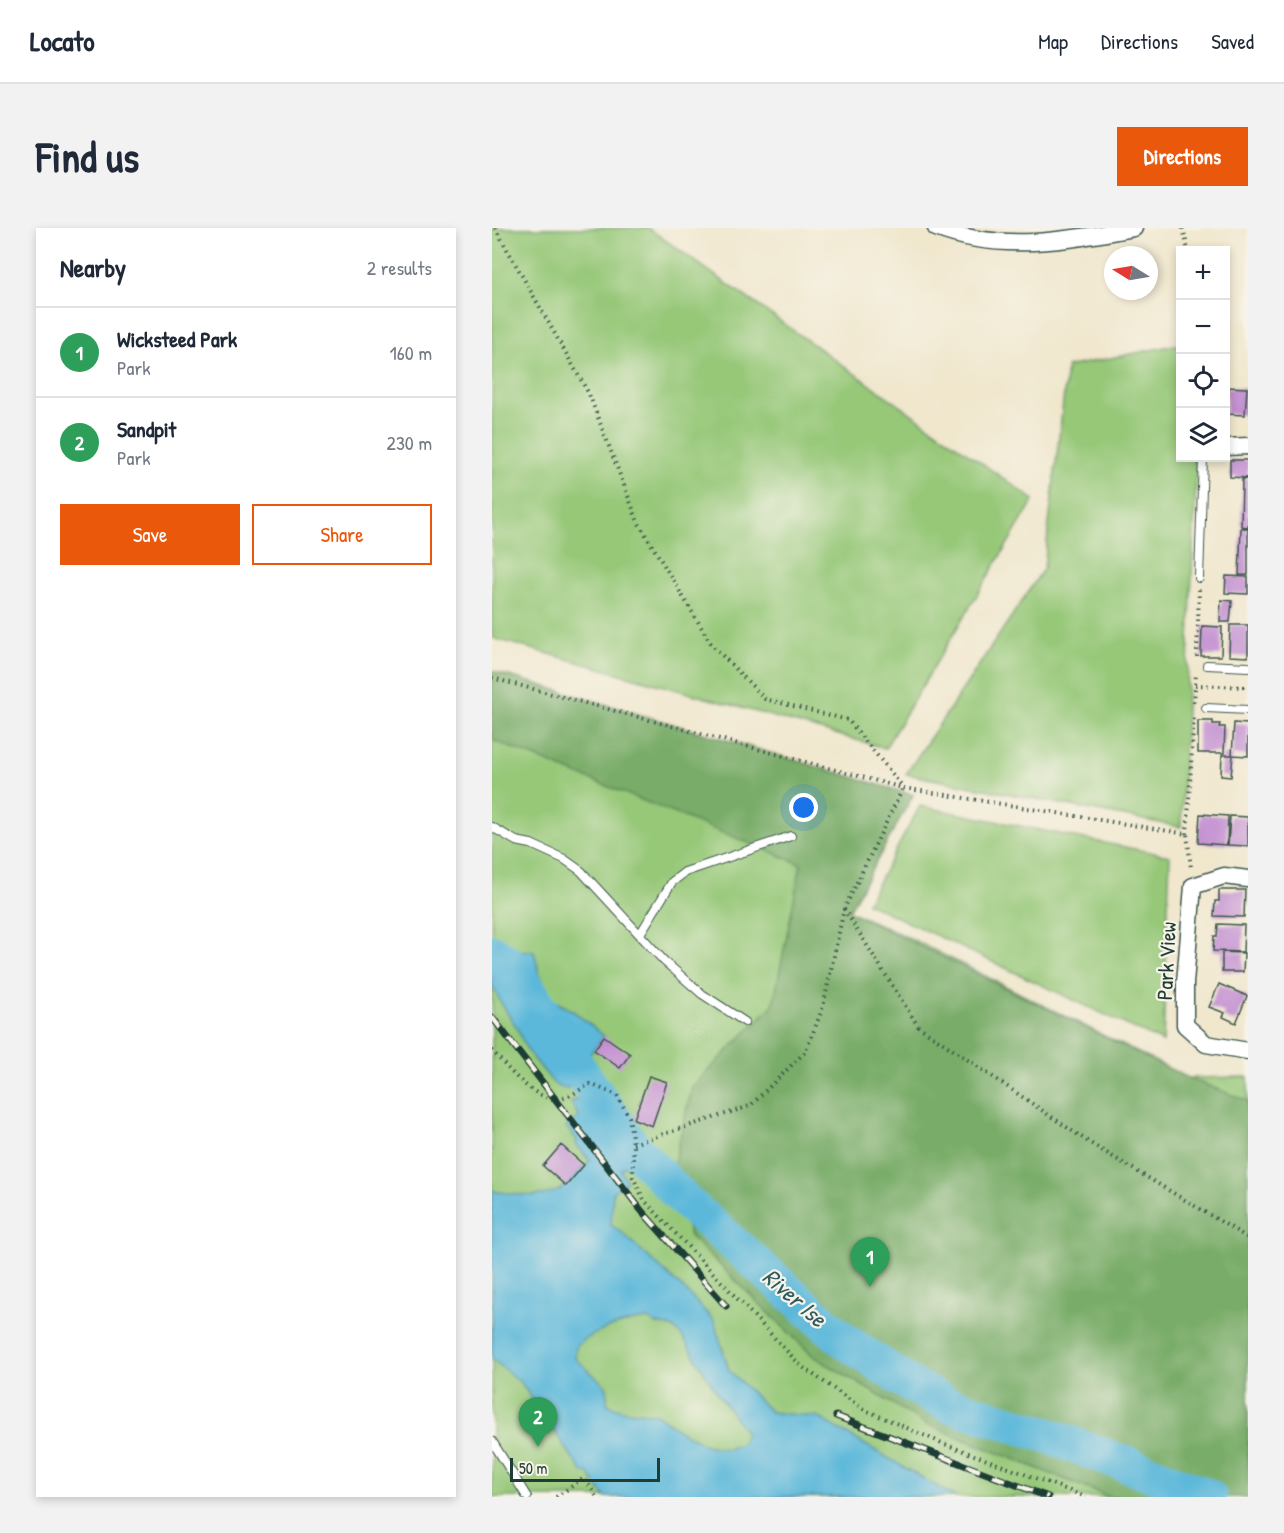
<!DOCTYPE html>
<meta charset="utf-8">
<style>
body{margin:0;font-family:"Patrick Hand",sans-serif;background:#f2f2f3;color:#1f2937}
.controls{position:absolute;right:18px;top:18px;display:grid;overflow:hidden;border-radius:0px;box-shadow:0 3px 9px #0003}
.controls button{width:54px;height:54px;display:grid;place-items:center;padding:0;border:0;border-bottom:2px solid #e0e1e3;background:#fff;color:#1f2937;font:30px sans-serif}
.compass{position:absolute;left:612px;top:18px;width:54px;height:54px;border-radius:50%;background:#fff;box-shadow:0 3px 9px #0003;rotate:281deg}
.scale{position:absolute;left:18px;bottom:15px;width:150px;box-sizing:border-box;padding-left:6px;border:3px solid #1f3d34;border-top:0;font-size:16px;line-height:21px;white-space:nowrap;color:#1f3d34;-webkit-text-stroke:4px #f7f3e8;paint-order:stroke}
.you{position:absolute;left:312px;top:580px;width:21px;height:21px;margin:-15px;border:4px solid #fff;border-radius:50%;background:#1a73e8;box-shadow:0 0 0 9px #1a73e833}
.badge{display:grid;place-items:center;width:39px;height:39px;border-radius:50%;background:#ea580c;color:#fff;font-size:20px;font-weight:700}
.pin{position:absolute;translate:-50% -50px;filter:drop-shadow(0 2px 3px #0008)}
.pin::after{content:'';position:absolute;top:32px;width:21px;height:18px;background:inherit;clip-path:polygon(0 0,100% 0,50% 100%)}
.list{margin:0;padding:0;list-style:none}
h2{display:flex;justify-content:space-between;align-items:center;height:78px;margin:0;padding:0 24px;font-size:26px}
h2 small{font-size:20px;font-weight:400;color:#747a83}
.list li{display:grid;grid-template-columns:39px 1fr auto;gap:18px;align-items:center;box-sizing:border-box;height:90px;padding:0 24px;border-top:2px solid #e0e1e3}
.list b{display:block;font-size:22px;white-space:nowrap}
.list p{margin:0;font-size:20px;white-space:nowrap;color:#747a83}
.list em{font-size:20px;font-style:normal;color:#747a83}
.actions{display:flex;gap:12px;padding:18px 24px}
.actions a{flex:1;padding:14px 0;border:2px solid #ea580c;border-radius:0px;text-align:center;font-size:21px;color:#ea580c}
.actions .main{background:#ea580c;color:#fff}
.icon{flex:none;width:33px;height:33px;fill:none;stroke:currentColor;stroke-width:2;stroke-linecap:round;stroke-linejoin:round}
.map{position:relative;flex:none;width:756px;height:1269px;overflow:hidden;border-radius:0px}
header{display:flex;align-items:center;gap:36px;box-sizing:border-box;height:84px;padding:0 30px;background:#fff;border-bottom:2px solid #e0e1e3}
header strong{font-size:28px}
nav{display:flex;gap:33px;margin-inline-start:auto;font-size:21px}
.intro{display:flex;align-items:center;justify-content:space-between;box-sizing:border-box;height:144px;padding:0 36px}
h1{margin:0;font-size:42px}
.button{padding:15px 27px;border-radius:0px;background:#ea580c;color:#fff;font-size:21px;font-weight:700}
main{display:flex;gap:36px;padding:0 36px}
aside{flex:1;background:#fff;border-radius:0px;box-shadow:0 3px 9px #0003}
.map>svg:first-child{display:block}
.green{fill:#96c878;stroke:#5a8256;stroke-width:1.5}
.forest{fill:#78ac68;stroke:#4c744e;stroke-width:1.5}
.water{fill:#5cb8da;stroke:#3e7a87;stroke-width:1.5;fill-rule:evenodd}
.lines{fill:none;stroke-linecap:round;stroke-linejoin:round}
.river{stroke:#5cb8da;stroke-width:36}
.building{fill:#c390d1}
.lane-casing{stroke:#3e564b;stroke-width:10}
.street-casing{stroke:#3e564b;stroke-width:19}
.path{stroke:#3e564b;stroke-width:4;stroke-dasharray:1.5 4.5;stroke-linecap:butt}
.lane{stroke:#fff;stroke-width:8}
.street{stroke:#fff;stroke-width:16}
.rail-casing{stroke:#1f3d34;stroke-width:7}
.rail{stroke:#f7f3e8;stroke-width:4.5;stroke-dasharray:14;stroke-linecap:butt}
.labels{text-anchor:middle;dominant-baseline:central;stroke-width:4.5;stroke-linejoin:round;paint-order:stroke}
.street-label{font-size:22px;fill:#1f3d34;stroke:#f7f3e8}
.water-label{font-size:24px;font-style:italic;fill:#2e5c5e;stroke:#f7f3e8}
</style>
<header>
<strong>Locato</strong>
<nav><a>Map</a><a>Directions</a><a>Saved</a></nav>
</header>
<div class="intro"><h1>Find us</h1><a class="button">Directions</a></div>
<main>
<aside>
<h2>Nearby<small>2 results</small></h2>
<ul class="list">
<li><span class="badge" style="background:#2e9e5b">1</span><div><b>Wicksteed Park</b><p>Park</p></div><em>160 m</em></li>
<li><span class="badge" style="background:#2e9e5b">2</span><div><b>Sandpit</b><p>Park</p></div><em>230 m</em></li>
</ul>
<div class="actions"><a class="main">Save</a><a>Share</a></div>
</aside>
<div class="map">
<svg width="756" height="1269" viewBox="0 0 756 1269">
<rect width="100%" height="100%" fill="#f7f3e8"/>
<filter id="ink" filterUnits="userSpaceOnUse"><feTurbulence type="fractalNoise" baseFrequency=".0167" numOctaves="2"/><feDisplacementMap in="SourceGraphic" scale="12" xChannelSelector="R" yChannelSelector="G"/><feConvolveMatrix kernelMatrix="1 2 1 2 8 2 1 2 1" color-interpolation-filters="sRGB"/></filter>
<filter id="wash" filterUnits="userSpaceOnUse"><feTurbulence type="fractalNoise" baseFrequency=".008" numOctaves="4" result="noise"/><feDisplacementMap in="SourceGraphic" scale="24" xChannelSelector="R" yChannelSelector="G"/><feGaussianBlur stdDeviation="1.35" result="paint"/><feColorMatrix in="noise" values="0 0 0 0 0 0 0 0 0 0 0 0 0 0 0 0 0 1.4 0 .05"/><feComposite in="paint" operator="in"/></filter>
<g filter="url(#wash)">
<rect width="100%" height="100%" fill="#f0e7cd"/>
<path class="green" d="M0 0H156L542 272 393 520 0 410Z
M688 116V230H705L689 599 414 546 552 340 575 139Z
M0 443 421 567 357 683 418 710 696 850 756 849V1269H0Z
M428 578 678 628 671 814 375 675Z"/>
<path class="forest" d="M0 443 421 567 357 683 696 850 756 873V1269H617L434 1196 321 1128 198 1008 179 948 200 859 281 777 309 636 0 512Z"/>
<path class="water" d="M0 717 12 722 42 723 47 744 59 771 81 783 112 808 84 844 89 852 73 861 63 857 35 822 25 800 9 775 0 757Z
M99 863 112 873 127 894C125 910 135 921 136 937L128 941 135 953 121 964 119 997 128 1003 195 1064 222 1093 237 1142 279 1184 326 1189 463 1269H113L95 1244 91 1245 29 1155 0 1131V963C22 966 56 974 74 957 83 950 88 940 98 933L84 916 85 912 74 899 87 889 79 874ZM156 1091 164 1096 180 1099 190 1108 226 1166 254 1205 250 1215 236 1221 214 1217 190 1204 164 1186 130 1182 115 1176V1159L83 1130 84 1118C104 1102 131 1094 156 1091Z"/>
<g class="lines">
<path class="river" d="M0 724 22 739 84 837 142 920 194 974 353 1113 414 1154 455 1176 549 1205 661 1246 717 1269"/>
</g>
<g id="blocks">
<path class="building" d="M734 159 755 160 753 187 734 186Z
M738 232H756V250L738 249Z
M750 251H756V299L749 298Z
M749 300H756V347H747Z
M734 348 756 349V366L733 365Z
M729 372 740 373 738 394H728Z
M738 397H756V429L737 428Z
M710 398 730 399 729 428H709Z
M706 493H721V496H728L727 499H733L732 525H706Z
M742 495 756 496V528L740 527Z
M730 527H741L739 549 729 548Z
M708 586 736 588 735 617 706 615Z
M738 588 756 589V618L736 617Z
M727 662H753L752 689 722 688 723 673H727Z
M726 696 752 697 751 724 721 723 722 708H725Z
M730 724 752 725 751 744H730Z
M727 756 755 768 744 795 731 789 733 785 717 779Z
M112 808 138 826 128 840 102 822Z
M157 848 175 854 160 898 142 891Z
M69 917 92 937 74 958 51 938Z"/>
</g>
</g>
<g filter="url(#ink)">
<use href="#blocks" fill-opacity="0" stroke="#3e564b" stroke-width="1.5"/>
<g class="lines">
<g class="lane-casing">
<path id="lane" d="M707 350 711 230
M715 437 756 439
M714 480 756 482
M0 599 24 613 39 616 72 631 89 643 172 733 210 766 253 794
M148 706 180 654 193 644 299 608
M0 1213 35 1269"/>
</g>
<g class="street-casing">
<path id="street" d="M444 0C508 25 577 12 642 0
M734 219 756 218
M756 651 732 648 701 658 693 755V797L714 816 756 823"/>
</g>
<path class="path" d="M3 0 97 166 146 294 220 417 273 471 356 492 411 559
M691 0 696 22
M705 429 707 361
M0 450 411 560 695 606 699 640
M703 457 756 459
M702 474 704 445
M695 606 702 487
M352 681 426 798 598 915 756 1010
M0 822C13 838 43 873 65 871 76 871 88 861 98 856L125 867 137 889 141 916V949L152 972 309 1138 371 1181 450 1215 594 1269
M141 916 258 878 314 823 331 779 352 681 411 560
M64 1269 92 1250 105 1269"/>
<use href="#lane" class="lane"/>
<use href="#street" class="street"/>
<g class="rail-casing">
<path id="rail" d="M0 789 149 982 234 1078
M344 1188 556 1269"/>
</g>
<use href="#rail" class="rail"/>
</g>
</g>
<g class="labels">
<g class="street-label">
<text transform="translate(674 733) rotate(-87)">Park View</text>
</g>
<g class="water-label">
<text transform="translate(303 1069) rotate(41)">River Ise</text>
</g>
</g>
</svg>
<div class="controls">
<button>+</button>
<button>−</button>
<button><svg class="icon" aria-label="locate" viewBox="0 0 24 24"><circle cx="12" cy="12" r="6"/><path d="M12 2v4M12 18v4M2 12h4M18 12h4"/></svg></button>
<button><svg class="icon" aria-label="layers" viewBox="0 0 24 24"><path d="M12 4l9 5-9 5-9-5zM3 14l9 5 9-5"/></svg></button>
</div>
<svg class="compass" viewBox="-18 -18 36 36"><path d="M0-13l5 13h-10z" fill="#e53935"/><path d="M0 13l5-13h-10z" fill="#747a83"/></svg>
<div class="scale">50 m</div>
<div class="you"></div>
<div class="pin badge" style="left:378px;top:1059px;background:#2e9e5b">1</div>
<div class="pin badge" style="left:46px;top:1219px;background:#2e9e5b">2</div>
</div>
</main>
